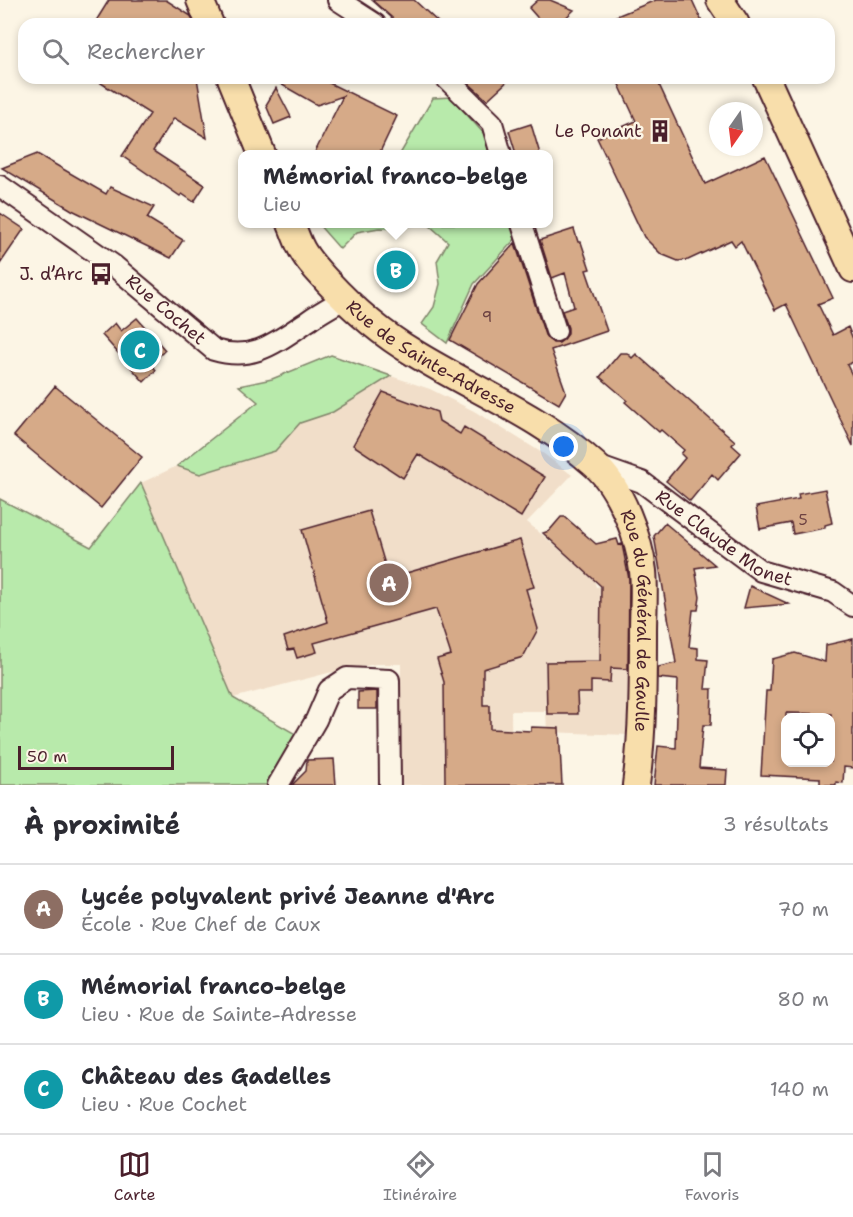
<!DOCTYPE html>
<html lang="fr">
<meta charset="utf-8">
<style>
body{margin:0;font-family:"Shantell Sans",sans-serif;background:#f2f2f3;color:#2b2b33}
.controls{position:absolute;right:18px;bottom:18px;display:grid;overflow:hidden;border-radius:12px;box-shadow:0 3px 9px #0003}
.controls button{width:54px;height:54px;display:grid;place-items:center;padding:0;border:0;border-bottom:2px solid #e1e1e2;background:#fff;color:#2b2b33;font:30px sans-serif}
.compass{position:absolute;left:709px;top:102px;width:54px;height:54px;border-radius:50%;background:#fff;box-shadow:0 3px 9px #0003;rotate:194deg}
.scale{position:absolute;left:18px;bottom:15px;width:156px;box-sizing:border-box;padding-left:6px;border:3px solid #4a1f2b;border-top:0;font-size:16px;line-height:21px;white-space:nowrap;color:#4a1f2b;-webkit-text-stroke:4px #fcf5e5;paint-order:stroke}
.you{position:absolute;left:564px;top:447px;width:21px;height:21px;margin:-15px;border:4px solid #fff;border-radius:50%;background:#1a73e8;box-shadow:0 0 0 9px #1a73e833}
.badge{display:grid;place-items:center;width:39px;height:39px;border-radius:50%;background:#4a1f2b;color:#fff;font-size:20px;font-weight:700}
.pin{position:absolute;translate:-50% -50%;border:3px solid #fff;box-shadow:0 2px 6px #0006}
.popup{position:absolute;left:238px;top:150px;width:315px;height:78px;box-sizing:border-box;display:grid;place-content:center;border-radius:12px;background:#fff;filter:drop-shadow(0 2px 4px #0005);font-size:20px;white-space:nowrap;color:#7c7c81}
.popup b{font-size:22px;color:#2b2b33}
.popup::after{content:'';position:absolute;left:50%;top:100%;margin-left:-12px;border:12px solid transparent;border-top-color:#fff}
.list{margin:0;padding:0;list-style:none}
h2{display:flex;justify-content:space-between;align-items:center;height:78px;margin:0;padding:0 24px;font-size:26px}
h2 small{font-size:20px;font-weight:400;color:#7c7c81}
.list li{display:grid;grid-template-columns:39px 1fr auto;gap:18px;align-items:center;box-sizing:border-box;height:90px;padding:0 24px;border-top:2px solid #e1e1e2}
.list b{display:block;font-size:22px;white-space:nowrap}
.list p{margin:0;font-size:20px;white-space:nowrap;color:#7c7c81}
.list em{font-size:20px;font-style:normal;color:#7c7c81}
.icon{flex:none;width:33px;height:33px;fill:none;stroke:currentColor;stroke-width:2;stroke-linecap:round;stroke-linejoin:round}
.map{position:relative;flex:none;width:853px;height:785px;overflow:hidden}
.search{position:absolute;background:#fff;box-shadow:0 3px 9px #0003;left:18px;right:18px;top:18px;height:66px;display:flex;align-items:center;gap:15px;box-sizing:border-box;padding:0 21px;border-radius:18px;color:#7c7c81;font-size:22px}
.sheet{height:348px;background:#fff}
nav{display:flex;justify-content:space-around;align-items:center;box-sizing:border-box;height:84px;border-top:2px solid #e1e1e2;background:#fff;font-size:16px;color:#7c7c81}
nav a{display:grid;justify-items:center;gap:3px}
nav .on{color:#4a1f2b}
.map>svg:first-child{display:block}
.built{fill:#f1dec9}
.green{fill:#b8eaab;stroke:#81846b;stroke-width:1.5}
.building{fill:#d6aa88;stroke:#4a1f2b;stroke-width:1.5;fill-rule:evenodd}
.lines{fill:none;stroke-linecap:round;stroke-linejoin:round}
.minor-casing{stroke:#4a1f2b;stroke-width:24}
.major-casing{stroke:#4a1f2b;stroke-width:30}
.minor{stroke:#fcf5e5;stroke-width:20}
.major{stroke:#f8deab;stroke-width:26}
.labels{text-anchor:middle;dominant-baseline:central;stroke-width:5;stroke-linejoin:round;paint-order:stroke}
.number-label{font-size:15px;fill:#6d4242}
.poi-label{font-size:18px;fill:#4a1f2b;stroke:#fcf5e5;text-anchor:end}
.street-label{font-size:18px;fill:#4a1f2b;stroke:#fcf5e5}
</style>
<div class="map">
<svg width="853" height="785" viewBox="0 0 853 785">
<rect width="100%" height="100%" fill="#fcf5e5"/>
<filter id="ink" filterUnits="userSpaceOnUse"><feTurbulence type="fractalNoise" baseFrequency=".0167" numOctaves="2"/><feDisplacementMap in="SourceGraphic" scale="12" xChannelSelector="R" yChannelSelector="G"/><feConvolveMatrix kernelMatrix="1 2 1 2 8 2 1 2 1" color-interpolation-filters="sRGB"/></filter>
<g filter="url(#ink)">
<path class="built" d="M391 376 430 389 474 411 544 454 572 475 527 522 594 579 596 587 601 586 600 667 629 669 628 735 547 732 546 711H511L512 782 549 785H400L401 664H376L328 673 233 698 141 483 177 466 201 474 275 451 300 423 333 412Z"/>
<path class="green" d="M451 97 486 136 491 154H400L433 98Z
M318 224H411L403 229 379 228 357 232 340 249Z
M428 224H500L505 226 512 224 517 237 474 284 447 343 422 324 434 307 440 284 437 261 448 242Z
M331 355 391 376 333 412 300 423 275 451 200 474 177 466 258 402 239 386 272 379Z
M141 483 233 698 299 736 275 785H0V499L91 547Z"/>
<path class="building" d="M109 0H166L191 16 194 24H94Z
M372 0H414L440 24H399Z
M538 0H550L574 10 559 24H543L529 8Z
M656 0H692L703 24H597Z
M93 78H197L207 138 174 118 153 151 205 185 194 202 182 194 180 196 122 156 150 114Z
M270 78H319L397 116 379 154H314L343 96 317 105Z
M463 78H511L487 100Z
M616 78H656L705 184 765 156 833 298 818 304 833 335 848 327 853 339V362L847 365 853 377V446L786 304 775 310 741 241 735 246 731 240 688 260 678 261 661 254 644 237 597 138 636 121Z
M276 88 291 117 274 124 266 105Z
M531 124 540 154H516L509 131Z
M37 154 106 194 110 187 154 207 147 218 183 240 171 258 72 210 2 168Z
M0 213 24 229 0 264Z
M574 229 578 242H581L590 269 586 270 607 331 551 350 566 392 559 404 450 340 478 284 515 243 545 335 553 343H559L564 339 568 334V328L562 311 574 307 565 273 552 278 540 240Z
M137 318 165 350 151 364 156 370 144 382 102 335 115 323 121 331Z
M620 353H627L632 358 636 354 735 441 732 445 741 453 718 480 712 474 690 501 666 481 685 458 681 454 684 450 661 430 659 432 625 402 627 400 600 377Z
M55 386 142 457 101 508 14 436Z
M383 392 437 412 439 421 460 434 464 427 545 477 521 517 418 454 403 478 353 445Z
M825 489 832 523 825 525V528L793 534 791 523 760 529 756 507 799 499 798 494Z
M369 511 389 578 520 540 534 587 526 589 538 629 523 657 483 669V705H490V729L531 731V727L559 728 562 785H445L444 682 437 659 451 655 436 609 314 643 317 652 297 658 294 649 288 650 284 637 328 622 302 530Z
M561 517H565L596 544 617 539 619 545 622 544 629 579 628 669 611 668 610 682 591 681V693H577L578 714H547L546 662 600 661 601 586 543 533 549 531Z
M665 523 715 565 695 568 700 597 698 610H693L689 647 698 648V659L708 660 705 689H712L711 725H703L699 768 727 770 726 785H654L658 746 676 748 678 680 658 678V667L676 663 654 536Z
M750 586 789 604 744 608Z
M853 639V768L844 767 843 783 836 782V785H820V778L761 775 766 691H770L772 659 795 653 825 662 826 645ZM786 713 831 714V762H786Z
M377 691V709H358V692Z
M334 759 336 785H292L306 771 307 760Z"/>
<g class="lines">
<g class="minor-casing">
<g id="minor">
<path d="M338 0 375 24"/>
<path d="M446 78 492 123 501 154"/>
<path id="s1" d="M0 186 113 265 214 350C254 362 276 342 308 321 319 313 332 306 344 299"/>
<path d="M522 224 556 331"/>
<path id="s2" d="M597 466 642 482 761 571 833 592 853 606"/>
<path d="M278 785 316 720 329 690 347 678 389 680 390 785"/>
</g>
</g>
<g class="major-casing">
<g id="major">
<path d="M200 0 210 24"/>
<path d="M720 0 736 24"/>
<path d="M231 78 262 154"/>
<path d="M766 78 853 269"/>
<path id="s3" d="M291 224C295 233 298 244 304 253 310 263 319 272 327 281 353 309 380 333 414 353 474 390 542 417 595 465 621 488 639 538 643 571 645 591 643 611 643 631 643 682 643 734 636 785"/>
</g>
</g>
<use href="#minor" class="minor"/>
<use href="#major" class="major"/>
</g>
</g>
<defs>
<g id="building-bare" transform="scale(1.8)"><path d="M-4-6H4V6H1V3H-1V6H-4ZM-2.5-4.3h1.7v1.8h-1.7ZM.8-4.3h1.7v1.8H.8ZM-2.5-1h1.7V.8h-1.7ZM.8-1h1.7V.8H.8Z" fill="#4a1f2b" stroke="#fcf5e5" stroke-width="2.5" paint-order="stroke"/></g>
<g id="bus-bare" transform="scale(1.8)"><path d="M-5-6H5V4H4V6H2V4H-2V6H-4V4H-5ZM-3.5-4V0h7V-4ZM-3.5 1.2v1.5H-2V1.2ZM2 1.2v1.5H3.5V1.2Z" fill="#4a1f2b" stroke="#fcf5e5" stroke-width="2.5" paint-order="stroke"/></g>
</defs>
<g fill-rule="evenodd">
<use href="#building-bare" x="660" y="131"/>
<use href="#bus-bare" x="101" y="274"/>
</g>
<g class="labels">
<g class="number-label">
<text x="487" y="317">9</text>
<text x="803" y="520">5</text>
</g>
<g class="poi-label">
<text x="642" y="131">Le Ponant</text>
<text x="83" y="274">J. d’Arc</text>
</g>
<g class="street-label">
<text stroke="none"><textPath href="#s1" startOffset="207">Rue Cochet</textPath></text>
<text stroke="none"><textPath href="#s3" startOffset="198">Rue de Sainte-Adresse</textPath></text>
<text stroke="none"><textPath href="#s2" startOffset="148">Rue Claude Monet</textPath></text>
<text stroke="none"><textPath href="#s3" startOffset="562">Rue du Général de Gaulle</textPath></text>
</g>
</g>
</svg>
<div class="controls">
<button><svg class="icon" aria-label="locate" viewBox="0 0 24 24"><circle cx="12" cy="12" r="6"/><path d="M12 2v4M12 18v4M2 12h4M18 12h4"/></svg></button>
</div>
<svg class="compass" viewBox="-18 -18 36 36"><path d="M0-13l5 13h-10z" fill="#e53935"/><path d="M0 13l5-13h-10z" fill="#7c7c81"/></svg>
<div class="scale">50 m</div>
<div class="you"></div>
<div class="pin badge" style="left:389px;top:583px;background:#8d6e63">A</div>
<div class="pin badge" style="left:396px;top:270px;background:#0f9aa8">B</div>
<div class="popup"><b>Mémorial franco-belge</b>Lieu</div>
<div class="pin badge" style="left:140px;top:350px;background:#0f9aa8">C</div>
<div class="search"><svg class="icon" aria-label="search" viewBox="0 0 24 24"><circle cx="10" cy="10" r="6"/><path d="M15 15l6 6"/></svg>Rechercher</div>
</div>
<section class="sheet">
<h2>À proximité<small>3 résultats</small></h2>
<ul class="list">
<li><span class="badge" style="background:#8d6e63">A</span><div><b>Lycée polyvalent privé Jeanne d'Arc</b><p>École · Rue Chef de Caux</p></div><em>70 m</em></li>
<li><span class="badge" style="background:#0f9aa8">B</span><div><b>Mémorial franco-belge</b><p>Lieu · Rue de Sainte-Adresse</p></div><em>80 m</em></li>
<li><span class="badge" style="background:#0f9aa8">C</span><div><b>Château des Gadelles</b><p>Lieu · Rue Cochet</p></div><em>140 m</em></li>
</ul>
</section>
<nav>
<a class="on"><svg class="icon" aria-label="map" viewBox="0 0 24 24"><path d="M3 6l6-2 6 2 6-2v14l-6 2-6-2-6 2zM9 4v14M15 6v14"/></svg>Carte</a>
<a><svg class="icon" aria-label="directions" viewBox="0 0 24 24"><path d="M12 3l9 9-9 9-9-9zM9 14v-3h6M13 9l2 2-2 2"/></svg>Itinéraire</a>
<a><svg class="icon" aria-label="saved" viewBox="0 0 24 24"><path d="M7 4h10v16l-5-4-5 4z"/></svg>Favoris</a>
</nav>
